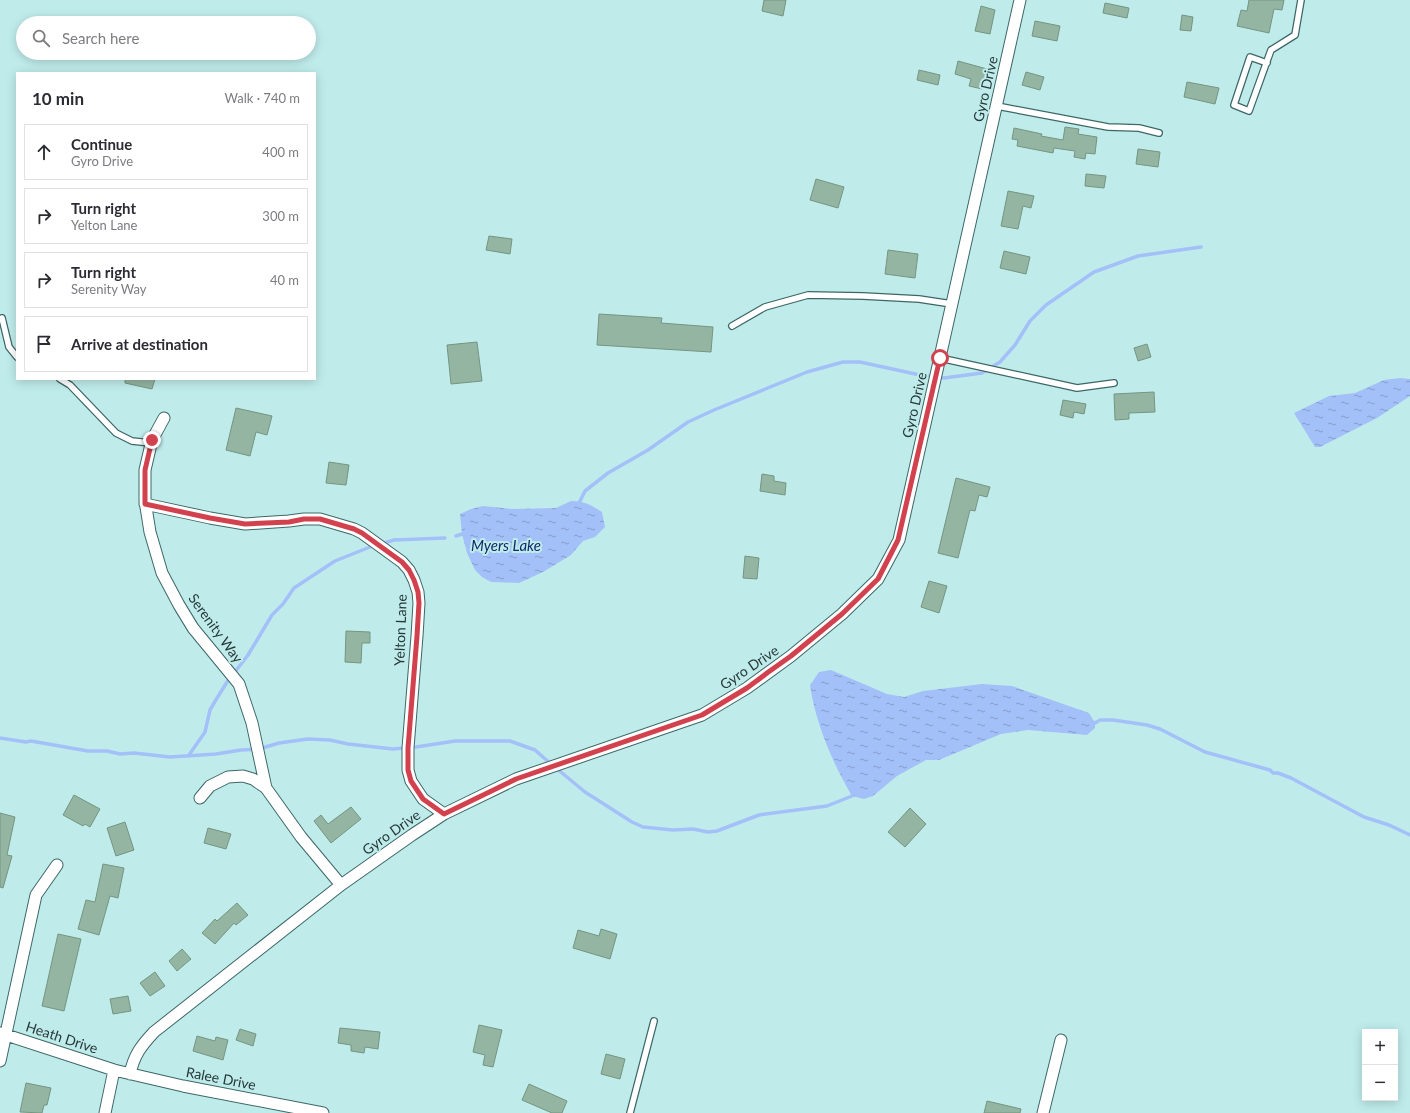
<!DOCTYPE html>
<meta charset="utf-8">
<style>
body{margin:0;font-family:Lato,sans-serif;background:#f7f7f7;color:#2b2b33}
.controls{position:absolute;right:12px;bottom:12px;display:grid;overflow:hidden;border-radius:0px;box-shadow:0 2px 10px #0003}
.controls button{width:36px;height:36px;display:grid;place-items:center;padding:0;border:0;border-bottom:1px solid #e1e1e2;background:#fff;color:#2b2b33;font:20px sans-serif}
.stop{position:absolute;width:12px;height:12px;margin:-9px;border:3px solid #d2424e;border-radius:50%;background:#fff}
.stop.end{background:#d2424e;border-color:#fff;box-shadow:0 1px 4px #0008}
.list{margin:0;padding:0;list-style:none}
h2{display:flex;justify-content:space-between;align-items:center;height:52px;margin:0;padding:0 16px;font-size:17px}
h2 small{font-size:13px;font-weight:400;color:#7c7c81}
.list li{display:grid;grid-template-columns:26px 1fr auto;gap:12px;align-items:center;box-sizing:border-box;height:56px;margin:0 8px 8px;padding:0 8px;border:1px solid #e1e1e2;border-radius:0px}
.list b{display:block;font-size:15px;white-space:nowrap}
.list p{margin:0;font-size:13px;white-space:nowrap;color:#7c7c81}
.list em{font-size:13px;font-style:normal;color:#7c7c81}
.icon{flex:none;width:22px;height:22px;fill:none;stroke:currentColor;stroke-width:2;stroke-linecap:round;stroke-linejoin:round}
.map{position:relative;flex:none;width:1410px;height:1113px;overflow:hidden}
.search{position:absolute;background:#fff;box-shadow:0 2px 10px #0003;left:16px;top:16px;width:300px;height:44px;display:flex;align-items:center;gap:10px;box-sizing:border-box;padding:0 14px;border-radius:22px;color:#7c7c81;font-size:15px}
.panel{position:absolute;background:#fff;box-shadow:0 2px 10px #0003;left:16px;top:72px;width:300px;height:308px;border-radius:0px}
.map>svg:first-child{display:block}
.water{fill:url(#water-ripples)}
.lines{fill:none;stroke-linecap:round;stroke-linejoin:round}
.stream{stroke:#a4c0f9;stroke-width:3.5}
.building{fill:#93b5a1;stroke:#749582}
.service-casing{stroke:#3d6766;stroke-width:8}
.minor-casing{stroke:#3d6766;stroke-width:13}
.service{stroke:#fff;stroke-width:5.5}
.minor{stroke:#fff;stroke-width:11}
.route{stroke:#d2424e;stroke-width:5}
.labels{text-anchor:middle;dominant-baseline:central;stroke-width:4;stroke-linejoin:round;paint-order:stroke}
.street-label{font-size:14px;fill:#263838;stroke:#bfeceb}
.water-label{font-size:15px;font-style:italic;fill:#102969;stroke:#bfeceb}
</style>
<div class="map">
<svg width="1410" height="1113" viewBox="0 0 1410 1113">
<defs>
<pattern id="water-ripples" width="26" height="14" patternUnits="userSpaceOnUse"><rect width="26" height="14" fill="#a4c0f9"/><path d="M2 4q2-2 4 0t4 0M15 11q2-2 4 0t4 0" fill="none" stroke="#859dcb"/></pattern>
</defs>
<rect width="100%" height="100%" fill="#bfeceb"/>
<path class="water" d="M1400 378 1410 379V396L1377 418 1320 447H1315L1294 413 1329 396 1355 393 1384 380Z
M571 501C583 501 592 505 602 512L605 527 595 537 583 541 571 555 543 572 519 583 491 582 482 577 475 570 467 553 462 534 460 514 471 509 483 506 512 509 556 508Z
M831 670 887 694 904 697 923 691 982 684 1012 686 1089 713 1095 723V728L1087 735 1028 730 1001 734 939 760H926L897 776 873 796 864 799 852 796C833 764 815 722 810 685L819 672Z"/>
<g class="lines">
<path class="stream" d="M578 505 585 491 608 473 648 450 688 422 714 410 807 372 843 362H860L920 375 944 378 982 373 1000 362 1015 345 1030 321 1046 305 1094 272 1138 256 1201 247
M456 536 462 534 466 535
M384 543 394 540 445 538
M235 672 248 655 272 615 283 604 294 588 335 561 375 545
M1092 722 1095 723 1100 720H1113L1147 725 1160 729 1205 752 1270 770 1273 773H1278L1291 778 1364 817 1389 825 1410 835
M0 738 26 742 31 741 88 751H107L120 754 134 753 170 757 216 754 241 750 259 749 279 743 308 739 330 740 348 744 393 749 416 747 455 741H510L535 750 551 764
M189 755 205 732 210 710 217 698 229 679
M556 768 585 792 632 822 643 827 673 830 693 829 708 832 717 831 759 815 827 806 852 796 854 791"/>
</g>
<path class="building" d="M764 0H786L783 16 762 11Z
M1249 0H1284L1282 10 1274 9 1269 33 1237 26 1241 10 1247 11Z
M1105 3 1129 8 1127 18 1103 13Z
M981 6 995 10 990 34 975 31Z
M1182 15 1193 17 1191 31 1180 30Z
M1035 21 1060 26 1057 41 1032 36Z
M958 61 987 69 982 89 969 86 971 79 955 74Z
M919 70 940 75 938 85 917 80Z
M1026 72 1044 77 1040 90 1022 85Z
M1187 82 1219 88 1215 104 1184 97Z
M1065 127 1079 129 1078 134 1097 137 1095 154 1086 153 1085 159 1074 157 1075 151 1054 148 1053 153 1017 146 1018 140 1012 139 1014 128 1042 134 1041 136 1063 140Z
M1138 149 1160 152 1158 167 1136 164Z
M1086 174 1106 176 1104 188 1085 186Z
M816 179 844 187 838 208 810 200Z
M1008 191 1034 196 1031 208 1023 206 1018 229 1001 226Z
M489 236 512 239 510 254 486 250Z
M888 250 918 254 915 278 885 274Z
M1004 251 1030 257 1026 274 1000 268Z
M599 314 662 318 661 323 713 327 711 352 597 345Z
M477 342 482 381 451 384 447 345Z
M1147 344 1151 357 1138 361 1134 348Z
M125 379H155L152 389 125 383Z
M1154 392 1155 412 1129 413V419L1115 420 1114 394Z
M1063 400 1086 404 1084 414 1074 412 1073 418 1060 415Z
M236 408 272 416 267 435 256 432 250 456 226 450Z
M329 462 349 465 346 485 326 483Z
M762 474 774 476V481L786 483 785 495 760 491Z
M956 478 990 487 987 497 979 495 975 511 970 510 958 558 938 553Z
M745 556 759 558 757 579 743 578Z
M929 581 947 586 939 613 921 607Z
M346 631 370 632V643H362L361 663 345 662Z
M74 795 100 809 90 827 85 824 83 826 63 815Z
M351 807 361 819 331 843 314 821 321 815 328 824Z
M910 808 926 824 905 847 888 832Z
M0 813 15 817 7 855 12 856 3 888 0 887Z
M125 822 134 850 116 856 107 828Z
M208 828 231 834 226 849 204 843Z
M103 864 124 868 118 898 110 896 99 935 78 929 86 900 95 902Z
M237 903 248 915 236 925 234 923 215 944 202 933 215 919 217 921Z
M601 929 617 934 610 959 573 948 578 930 599 936Z
M58 934 81 939 64 1011 42 1006Z
M182 949 191 959 177 971 169 961Z
M155 972 165 986 150 996 140 983Z
M128 996 131 1011 113 1014 110 999Z
M479 1025 502 1030 493 1067 483 1065 485 1055 473 1052Z
M340 1028 380 1032 378 1049 365 1047 364 1053 351 1051V1045L338 1043Z
M240 1029 256 1034 253 1046 236 1040Z
M197 1036 215 1041 216 1037 228 1040 223 1060 193 1051Z
M606 1054 625 1059 620 1079 601 1074Z
M26 1083 51 1088 47 1105H44L42 1113 20 1112Z
M529 1084 567 1101 562 1113H552L522 1100Z
M987 1101 1021 1109 1020 1113H984Z"/>
<g class="lines">
<g class="service-casing">
<path id="service" d="M1267 63 1250 57 1234 105 1249 111 1271 50 1295 35 1301 0
M997 106 1108 127 1139 128 1159 133
M2 318 9 347 17 357
M732 326 765 307 808 295 863 296 919 299 952 304
M940 358 1077 388 1114 383
M60 379 70 385 116 433 132 441 151 443
M630 1113 654 1021"/>
</g>
<g class="minor-casing">
<path id="minor" d="M164 418 152 440 145 470V501L150 532 162 573 179 605 193 628 239 684 252 723 266 788 301 837 341 885
M145 504 210 518 245 524 289 521 304 519H320L354 529 362 533 402 562 409 570 414 580 418 592 419 603 417 636 408 748V770L411 781 423 799 444 814
M200 798 210 786 228 777 243 776 253 779 266 788
M0 1033 114 1070 183 1086 323 1113
M0 1061 36 895 57 865
M130 1074C134 1055 141 1046 154 1032L341 885 412 835 444 814 516 779 702 715 747 688 791 656 842 614 878 579 899 540 1020 0
M105 1113 114 1070
M1043 1113 1061 1040"/>
</g>
<use href="#service" class="service"/>
<use href="#minor" class="minor"/>
</g>
<g class="lines">
<path class="route" d="M152 440 145 470V504L210 518 245 524 289 522 304 519H320L354 529 362 533 402 562 409 570 414 580 418 592 419 603 417 636 408 748V770L411 781 423 799 444 814 516 779 702 715 747 688 767 673 791 656 842 614 878 579 898 540 940 358"/>
</g>
<g class="labels">
<g class="street-label">
<text transform="translate(985 89) rotate(-77)">Gyro Drive</text>
<text transform="translate(914 405) rotate(-77)">Gyro Drive</text>
<text transform="translate(216 628) rotate(54)">Serenity Way</text>
<text transform="translate(400 630) rotate(-88)">Yelton Lane</text>
<text transform="translate(749 667) rotate(-34)">Gyro Drive</text>
<text transform="translate(391 832) rotate(-35)">Gyro Drive</text>
<text transform="translate(62 1037) rotate(18)">Heath Drive</text>
<text transform="translate(221 1078) rotate(11)">Ralee Drive</text>
</g>
<g class="water-label">
<text x="506" y="545">Myers Lake</text>
</g>
</g>
</svg>
<div class="controls">
<button>+</button>
<button>−</button>
</div>
<div class="stop" style="left:940px;top:358px"></div>
<div class="stop end" style="left:152px;top:440px"></div>
<div class="search"><svg class="icon" aria-label="search" viewBox="0 0 24 24"><circle cx="10" cy="10" r="6"/><path d="M15 15l6 6"/></svg>Search here</div>
<section class="panel">
<h2>10 min<small>Walk · 740 m</small></h2>
<ul class="list">
<li><svg class="icon" aria-label="ahead" viewBox="0 0 24 24"><path d="M12 20V5M6 11l6-6 6 6"/></svg><div><b>Continue</b><p>Gyro Drive</p></div><em>400 m</em></li>
<li><svg class="icon" aria-label="right" viewBox="0 0 24 24"><path d="M7 20v-9h11M14 6l5 5-5 5"/></svg><div><b>Turn right</b><p>Yelton Lane</p></div><em>300 m</em></li>
<li><svg class="icon" aria-label="right" viewBox="0 0 24 24"><path d="M7 20v-9h11M14 6l5 5-5 5"/></svg><div><b>Turn right</b><p>Serenity Way</p></div><em>40 m</em></li>
<li><svg class="icon" aria-label="arrive" viewBox="0 0 24 24"><path d="M6 21V4h12l-3 4 3 4H6"/></svg><div><b>Arrive at destination</b></div></li>
</ul>
</section>
</div>
